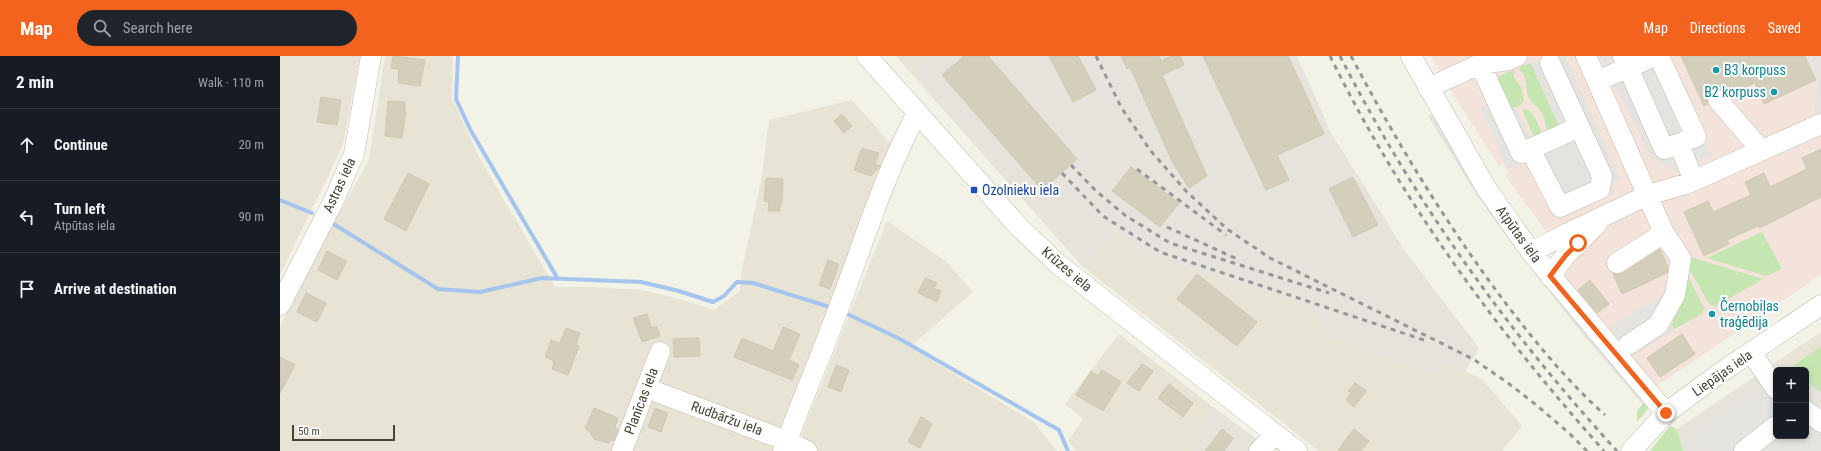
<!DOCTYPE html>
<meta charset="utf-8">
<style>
body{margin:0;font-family:"Roboto Condensed",sans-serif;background:#20242c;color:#f1f3f6}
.controls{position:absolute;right:12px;bottom:12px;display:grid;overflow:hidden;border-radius:6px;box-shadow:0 2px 6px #0003}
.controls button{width:36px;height:36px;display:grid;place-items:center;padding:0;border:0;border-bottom:1px solid #363941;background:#171b24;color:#f1f3f6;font:20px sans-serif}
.scale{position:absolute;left:12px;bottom:10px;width:103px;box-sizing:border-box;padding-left:4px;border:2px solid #464336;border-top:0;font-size:11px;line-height:14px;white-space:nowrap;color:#464336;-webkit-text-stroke:3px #fff;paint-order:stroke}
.stop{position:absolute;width:12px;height:12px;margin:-9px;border:3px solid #f3631e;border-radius:50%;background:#fff}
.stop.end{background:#f3631e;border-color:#fff;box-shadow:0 1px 4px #0008}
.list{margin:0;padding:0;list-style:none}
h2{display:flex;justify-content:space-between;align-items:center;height:52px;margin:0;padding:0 16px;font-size:17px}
h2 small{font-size:13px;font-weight:400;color:#9ea1a6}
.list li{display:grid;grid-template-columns:26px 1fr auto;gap:12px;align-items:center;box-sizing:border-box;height:72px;padding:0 16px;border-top:1px solid #363941}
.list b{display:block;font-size:15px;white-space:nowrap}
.list p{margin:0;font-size:13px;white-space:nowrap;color:#9ea1a6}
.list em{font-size:13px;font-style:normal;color:#9ea1a6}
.icon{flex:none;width:22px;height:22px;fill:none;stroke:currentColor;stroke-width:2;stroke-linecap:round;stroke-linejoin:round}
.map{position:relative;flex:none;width:1541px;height:395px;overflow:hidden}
header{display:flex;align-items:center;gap:24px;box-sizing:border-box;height:56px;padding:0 20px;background:#f3631e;color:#fff}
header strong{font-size:19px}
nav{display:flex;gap:22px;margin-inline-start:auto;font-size:14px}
.search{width:280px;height:36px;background:#20242c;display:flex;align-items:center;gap:10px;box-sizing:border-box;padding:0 14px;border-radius:22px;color:#9ea1a6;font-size:15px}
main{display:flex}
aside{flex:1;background:#171b24}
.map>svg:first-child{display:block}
.residential{fill:#e7e4d5}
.industrial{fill:#e5e3dc}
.medical{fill:#f3e3db}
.green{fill:#c5e6b1}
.parking{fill:#e4e3df}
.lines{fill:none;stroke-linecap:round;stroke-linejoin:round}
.stream{stroke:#a5c4ee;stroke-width:4}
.building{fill:#d4cfbd;stroke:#cfc8b0}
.minor-casing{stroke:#bebbaa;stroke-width:21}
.minor{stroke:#fff;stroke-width:20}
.rail{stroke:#969696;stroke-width:3;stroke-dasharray:5 5;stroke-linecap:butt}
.route{stroke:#f3631e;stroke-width:5}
.culture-dot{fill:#0f9aa8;stroke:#fff;stroke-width:1.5}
.transit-dot{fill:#1a4fb4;stroke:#fff;stroke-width:1.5}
.labels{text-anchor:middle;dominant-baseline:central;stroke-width:4;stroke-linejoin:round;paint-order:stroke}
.culture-label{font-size:14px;fill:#0d838f;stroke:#fff;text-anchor:start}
.street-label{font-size:14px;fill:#464336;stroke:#fff}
.transit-label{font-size:14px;fill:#164399;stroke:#fff;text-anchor:start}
</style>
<header>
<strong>Map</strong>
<div class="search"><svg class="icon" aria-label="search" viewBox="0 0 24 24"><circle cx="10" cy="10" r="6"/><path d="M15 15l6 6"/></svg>Search here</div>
<nav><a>Map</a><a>Directions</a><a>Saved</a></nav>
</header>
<main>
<aside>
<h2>2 min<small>Walk · 110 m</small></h2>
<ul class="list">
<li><svg class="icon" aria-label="ahead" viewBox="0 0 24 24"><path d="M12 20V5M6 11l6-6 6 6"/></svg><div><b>Continue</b></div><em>20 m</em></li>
<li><svg class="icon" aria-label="left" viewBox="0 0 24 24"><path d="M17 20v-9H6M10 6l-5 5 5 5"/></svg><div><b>Turn left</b><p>Atpūtas iela</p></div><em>90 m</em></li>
<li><svg class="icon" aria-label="arrive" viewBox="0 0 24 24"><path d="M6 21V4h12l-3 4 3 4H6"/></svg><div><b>Arrive at destination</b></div></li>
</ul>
</aside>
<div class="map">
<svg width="1541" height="395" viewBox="0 0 1541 395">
<rect width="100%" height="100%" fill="#f3f2e7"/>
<path class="residential" d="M0 0H80L63 89 0 219Z
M105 0H173L172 42 200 103 275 231H310L363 234 407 245 434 254 460 235 461 218 481 125 489 64 572 44 611 88 503 375 379 328 387 300 373 294 332 395H0V270L49 175 89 104Z
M616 0H646L636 23Z
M607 165 667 206 693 236 630 291 755 367 777 395H539L524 389 522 377Z
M836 176 868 198 1030 250 1051 281 1163 306 1202 323 1242 370 1222 395H1039L802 210Z
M1541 276V336L1526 325V314H1511L1499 304Z
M839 278 932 350 913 395H796L788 385 803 363 785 348Z
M372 345 495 390 494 395H352Z"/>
<path class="industrial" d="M646 0H1017L1051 77 1125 195 1199 292 1185 316 1163 306 1154 319 1051 281 1029 250 868 198 836 176 802 210 636 23Z
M1499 304 1511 314H1496V380H1526V325L1541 336V395H1403L1397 373Z
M932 350 993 395H913Z"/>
<path class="medical" d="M1151 0H1541V219L1375 331 1287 224 1282 204 1272 184 1225 119 1228 117 1223 108 1219 110 1169 32Z"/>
<path class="green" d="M1251 7 1280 72 1268 78C1265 70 1266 64 1262 57 1258 50 1251 48 1248 40 1245 30 1248 20 1239 14L1240 11Z
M1231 15H1234V21L1241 31 1244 44 1241 49 1228 54 1230 50 1218 23 1219 20Z
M1244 53C1255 55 1259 71 1263 80L1255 83 1242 54Z
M1482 176 1502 213 1486 220 1427 202Z
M1407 200 1483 223 1435 251 1429 248 1404 203Z
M1405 215 1425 253 1422 258 1394 273 1392 269Z
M1541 290V336L1526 325V314L1509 313Z
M1365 344 1368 353 1357 366V356Z
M1390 370 1397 373 1403 395H1370Z"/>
<path class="parking" d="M1266 0H1285L1340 124 1332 128 1336 137 1282 162 1260 114 1251 108 1245 107 1228 113 1201 52 1226 41 1230 50 1229 54 1235 51 1251 85 1280 72 1251 7Z
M1320 0H1385L1432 100 1397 115 1371 102Z
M1527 0H1541V56L1534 59 1538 23Z
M1154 57 1366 343 1361 347 1304 280 1229 184 1192 132 1156 73 1148 60Z
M1389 236 1398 241 1391 269 1393 274 1353 300 1330 271Z
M1496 322V380H1526V340L1541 350V395H1422L1412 380Z"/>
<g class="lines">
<path class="stream" d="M178 0 176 43 191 75 278 223
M0 144 32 157
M52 167 158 233 200 236 262 222 361 226 399 235 433 246 444 240 457 226 473 227 553 252
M563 256 618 282 779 374 788 395"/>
</g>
<path class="building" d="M113 0 145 4 140 30 118 27 119 13 111 12Z
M684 0H708L797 103 762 134 662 19Z
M769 0H798L816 34 793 46Z
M841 0H879L881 5 892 0H900L904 9 882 19 927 120 909 132 892 105 850 11 847 13Z
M923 0H1008L1044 78 997 99 1009 124 986 134Z
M1401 0H1525L1536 24 1484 48 1475 27 1449 39 1442 33H1435L1430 36 1427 41 1428 48 1424 50Z
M41 41 61 44 57 69 37 66Z
M108 45 125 46V56H126L122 82 105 80Z
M562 58 572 70 564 77 554 65Z
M582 92 599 97 595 108 600 110 591 120 574 114Z
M1541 93V141L1480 172H1479L1478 170 1447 184 1449 188 1424 200 1404 156 1428 145 1433 156 1471 139 1465 126 1484 117 1490 131 1527 113 1522 102Z
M851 111 899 147 880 171 832 135Z
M128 117 149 128 126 175 104 163Z
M1073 121 1098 169 1073 181 1049 133Z
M486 122 503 123 502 147H500V155H488L489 146 484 145Z
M1380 193 1388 211 1387 217 1342 238 1333 218 1343 217Z
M47 195 67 205 57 224 38 214Z
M548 204 559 208 550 233 539 229Z
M917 218 977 266 957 290 897 243Z
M645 222 657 227 654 232 661 235 657 246 638 237Z
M1310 224 1329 248 1317 257 1298 234Z
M26 237 46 247 37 266 17 256Z
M367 258 371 271H377L380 280 362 286 353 262Z
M503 271 520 278 509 304 519 309 512 324 454 301 462 282 493 295Z
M286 272 300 277 296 289 299 290 288 319 272 313 274 305 265 301 271 284 280 287Z
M1402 278 1415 298 1380 321 1367 302Z
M419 282 420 300 394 301 393 283Z
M0 301 15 309 0 337Z
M862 308 873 315 859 335 847 327Z
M556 309 569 314 561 336 548 331Z
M822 314 841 326 823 355 796 339 811 315 818 320Z
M1075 327 1086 335 1074 351 1066 344 1071 337 1068 335Z
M889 328 913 347 903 361 878 342Z
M314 352 338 362 335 371 338 374 334 384 330 385 329 387 314 383 309 375 305 373Z
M375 352 388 357 381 376 368 371Z
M641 361 652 368 640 392 628 386Z
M942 373 953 382 944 395H925Z
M1074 373 1089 385 1081 395H1058L1063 388H1062Z"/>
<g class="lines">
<g class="minor-casing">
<path id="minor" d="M587 0 739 171 779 209 1017 395
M1131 0 1206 132 1251 196 1386 357
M1306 0 1384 177 1401 203 1395 239 1378 269 1348 289
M1343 0 1384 93 1416 81 1379 0
M1200 8 1241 97 1299 71
M1317 25 1375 0
M1148 32 1200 8 1229 4 1237 0
M1438 44 1481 94
M1399 88 1414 125
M1250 93 1280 151 1320 133 1322 120 1270 7
M1251 196 1288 177 1368 139 1406 128 1541 68
M1337 207 1384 177
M1270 220 1286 199 1317 168
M0 249 53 146 74 98 91 0
M1471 296 1496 333
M366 332 507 385 527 395
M1526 355 1541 366
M342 395 380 296
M503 395C520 348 541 301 558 254 583 188 604 119 637 57
M979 395 995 379
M1351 395 1386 357 1440 317 1541 249
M1464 395 1496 370"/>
</g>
<use href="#minor" class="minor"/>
<path class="rail" d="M816 0 841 51 870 94 906 135 947 173 990 202 1193 303 1228 327 1255 348 1289 377 1307 395
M1050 0C1122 146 1216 274 1324 395
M1060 0C1134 145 1227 275 1337 395
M1071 0C1117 87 1168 171 1227 249 1257 288 1288 326 1325 359
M791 109 816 135 846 160 890 187 1049 237
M857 113 946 179
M782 117 823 160 880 196 1144 284
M887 171 957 203"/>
</g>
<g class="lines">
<path class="route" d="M1298 187 1286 199 1270 220 1386 357"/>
</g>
<g class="culture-dot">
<circle cx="1436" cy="14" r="4"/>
<circle cx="1494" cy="36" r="4"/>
<circle cx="1432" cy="258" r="4"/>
</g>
<rect class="transit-dot" x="690" y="130" width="8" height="8" rx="2"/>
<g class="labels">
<g class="culture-label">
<text x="1444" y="14">B3 korpuss</text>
<text x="1486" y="36" text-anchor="end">B2 korpuss</text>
<text x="1440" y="250">Černobiļas<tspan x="1440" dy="16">traģēdija</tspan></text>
</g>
<g class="street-label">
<text transform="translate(59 129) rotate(-65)">Astras iela</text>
<text transform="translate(1239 178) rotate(54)">Atpūtas iela</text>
<text transform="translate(787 213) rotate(40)">Krūzes iela</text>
<text transform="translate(1442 317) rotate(-35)">Liepājas iela</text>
<text transform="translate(361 345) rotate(-69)">Planīcas iela</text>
<text transform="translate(447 362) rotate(20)">Rudbāržu iela</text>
</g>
<g class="transit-label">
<text x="702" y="134">Ozolnieku iela</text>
</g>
</g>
</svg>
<div class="controls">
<button>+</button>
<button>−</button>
</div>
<div class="scale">50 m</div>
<div class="stop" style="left:1298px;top:187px"></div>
<div class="stop end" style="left:1386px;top:357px"></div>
</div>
</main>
